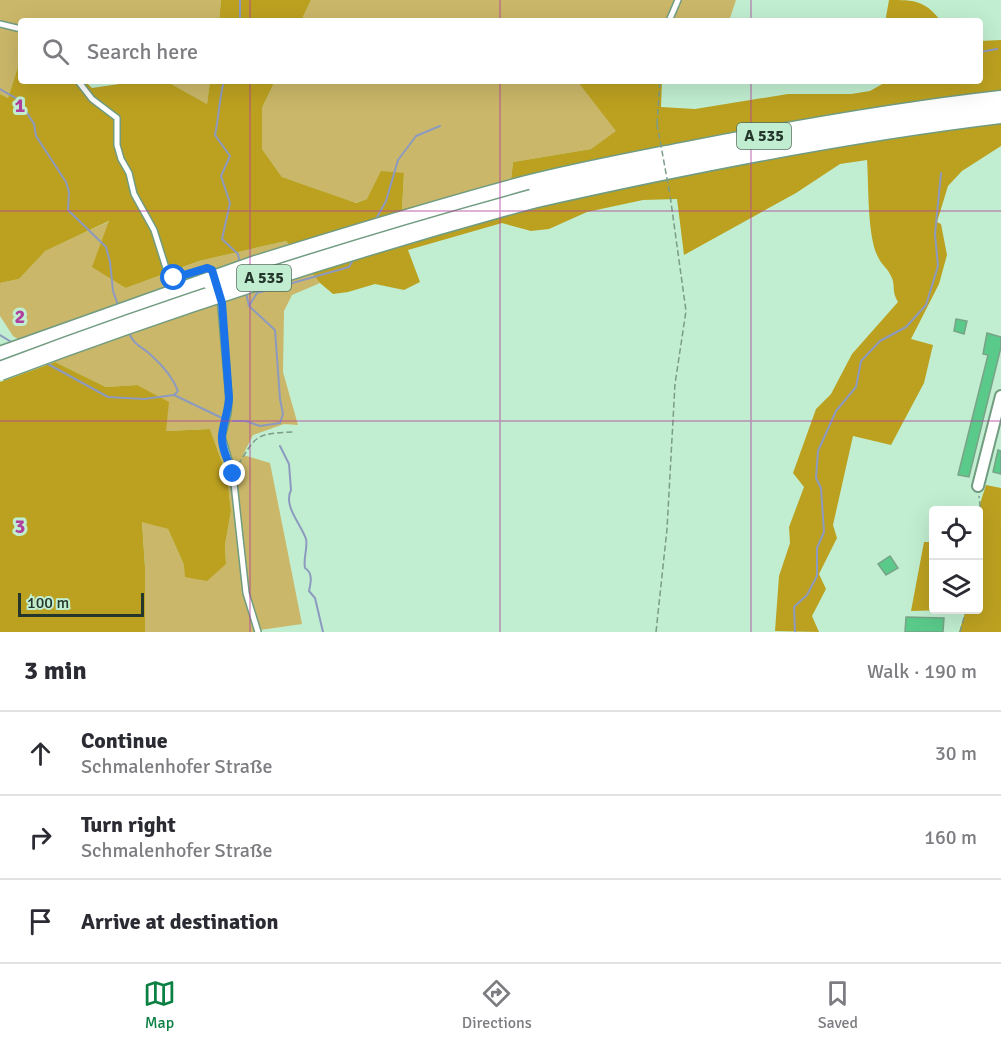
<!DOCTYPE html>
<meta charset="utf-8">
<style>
body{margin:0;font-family:Signika,sans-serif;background:#f7f7f7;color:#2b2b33}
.controls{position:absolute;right:18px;bottom:18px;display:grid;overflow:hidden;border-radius:6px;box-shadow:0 6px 24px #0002}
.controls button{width:54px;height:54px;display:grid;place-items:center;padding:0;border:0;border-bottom:2px solid #e1e1e2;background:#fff;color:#2b2b33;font:30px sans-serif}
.scale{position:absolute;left:18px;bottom:15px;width:126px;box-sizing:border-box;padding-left:6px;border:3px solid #25372c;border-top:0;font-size:16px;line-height:21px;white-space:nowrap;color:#25372c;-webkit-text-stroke:4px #c1eed0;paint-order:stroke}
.stop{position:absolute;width:18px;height:18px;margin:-14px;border:4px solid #1a73e8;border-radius:50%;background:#fff}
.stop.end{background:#1a73e8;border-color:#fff;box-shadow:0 2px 6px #0008}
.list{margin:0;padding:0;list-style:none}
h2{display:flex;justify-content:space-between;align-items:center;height:78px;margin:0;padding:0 24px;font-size:26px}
h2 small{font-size:20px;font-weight:400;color:#7c7c81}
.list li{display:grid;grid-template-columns:39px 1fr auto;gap:18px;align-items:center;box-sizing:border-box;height:84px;padding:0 24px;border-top:2px solid #e1e1e2}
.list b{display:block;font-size:22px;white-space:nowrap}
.list p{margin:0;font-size:20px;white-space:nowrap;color:#7c7c81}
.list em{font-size:20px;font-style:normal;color:#7c7c81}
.icon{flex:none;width:33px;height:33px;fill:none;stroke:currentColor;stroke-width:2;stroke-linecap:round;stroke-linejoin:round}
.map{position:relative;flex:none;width:1001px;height:632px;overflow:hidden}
.search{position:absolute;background:#fff;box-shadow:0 6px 24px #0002;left:18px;right:18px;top:18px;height:66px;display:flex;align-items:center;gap:15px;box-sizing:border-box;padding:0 21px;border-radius:6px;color:#7c7c81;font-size:22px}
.sheet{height:330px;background:#fff}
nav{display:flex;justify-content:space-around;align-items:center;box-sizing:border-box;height:84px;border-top:2px solid #e1e1e2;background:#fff;font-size:16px;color:#7c7c81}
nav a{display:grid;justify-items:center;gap:3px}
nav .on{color:#0b8043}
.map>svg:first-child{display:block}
.green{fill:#cab769}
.forest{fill:#bca120}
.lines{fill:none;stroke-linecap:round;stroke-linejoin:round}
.stream{stroke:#8d9ac0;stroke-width:2}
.building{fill:#5aca8a;stroke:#78a387;stroke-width:1.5}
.lane-casing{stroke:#719c80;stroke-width:8}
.street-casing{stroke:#719c80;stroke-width:14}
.highway-casing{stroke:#719c80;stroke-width:21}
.path{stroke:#7b9c87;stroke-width:1.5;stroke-dasharray:6 3;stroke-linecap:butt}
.lane{stroke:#fff;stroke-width:5}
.street{stroke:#fff;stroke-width:10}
.highway{stroke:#fff;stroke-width:18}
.highway-bridge-casing{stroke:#719c80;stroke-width:21;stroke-linecap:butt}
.path-bridge{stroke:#7b9c87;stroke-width:1.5;stroke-dasharray:6 3;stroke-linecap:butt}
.highway-bridge{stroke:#fff;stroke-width:18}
.route{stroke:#1a73e8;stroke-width:8}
.grid{fill:none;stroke:#b1409c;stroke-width:1.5;stroke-opacity:0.55}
.labels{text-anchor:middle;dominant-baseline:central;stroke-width:6;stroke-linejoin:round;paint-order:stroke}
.shield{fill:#c1eed0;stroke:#546e5d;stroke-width:1.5}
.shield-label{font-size:16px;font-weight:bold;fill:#25372c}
.grid-label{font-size:20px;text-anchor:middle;font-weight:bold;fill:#b1409c;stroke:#c1eed0;stroke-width:6;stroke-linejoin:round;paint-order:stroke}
</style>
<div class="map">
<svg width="1001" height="632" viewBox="0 0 1001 632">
<rect width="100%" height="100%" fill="#c1eed0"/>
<path class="green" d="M0 0H221L219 21H21V57L8 98 0 94Z
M311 0H736L729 21H301Z
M166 81H210L207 104Z
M275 81H577L617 131 591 149 513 162 511 180 402 209 404 173 367 199 355 203 282 177 262 149V108Z
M110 221 126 288 199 261 286 241 320 283 292 295 284 311 283 372 298 425 284 424 253 435 243 455 270 463 302 624 260 630 261 632H145V567L142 521 168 529 184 565 226 564 225 545 231 511 227 476 210 429 165 431 137 385 106 387 55 362 13 336 0 316V283L19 279 44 251Z"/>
<path class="forest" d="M221 0H311L301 21H219Z
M889 0C915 0 924 0 941 21H887L886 17Z
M1001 40V146L962 171 948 186 937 222 941 224 947 255 939 284 911 339 933 345 924 383 891 445 853 436 833 525 837 538 819 574 826 589 812 616 819 632 775 631 779 576 790 543 789 527 804 487 793 473 816 409 831 394 852 354 898 302C891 291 896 285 891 276 888 269 881 264 878 257 867 236 869 186 867 160L840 164 796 193 684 255 677 199 643 200 587 212 549 229 531 231 502 223 408 250 420 282 404 290 375 284 348 292 333 294 320 283 286 241 199 261 126 288 92 267 109 221 45 251 19 279 0 283V94L8 98 21 57V81H85L92 88 140 81H166L207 104 210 81H275L262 108V149L282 177 356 203 367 199 381 171 404 173 402 209 511 180 513 162 591 149 616 131 577 81H662L661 107 695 109 788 94H851L870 91 884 83V81H980V41Z
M55 362 106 387 137 385 169 402 166 431 210 429 227 476 231 511 225 545 226 564 207 581 185 577 184 565 168 529 142 522 145 567V632H0V382Z
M986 485 1001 488V632H959L966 610H978V510Z
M924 542H933L934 610H945L911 611Z"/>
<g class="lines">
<path class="stream" d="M240 0V21
M980 52 997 49
M224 81C219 99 219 117 215 135L230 156 221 176 230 203 222 239 238 254 240 264
M0 89 19 100 34 124 36 136 66 182 69 192 68 210 106 247 110 262 113 291 118 305
M376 219 386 201 398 160 416 136 440 126
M249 306 257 293 349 267 354 258
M129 333C135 347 142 346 152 356 162 365 173 378 178 391L174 395
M0 335 13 343
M46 363 108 397 144 399 174 395 222 418
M233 421H246L260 426 280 423 283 414 280 399 275 330 249 306 246 293
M280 446 289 464 291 490C283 506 301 524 306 539 308 547 303 559 305 568 313 573 311 582 309 591L315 598 323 632
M795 632 794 607 807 595 817 576V548L824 532 821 488 816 478 818 451 836 411 856 387 861 361 880 341 906 327 926 305 938 266 935 234 941 173"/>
</g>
<path class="building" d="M956 319 967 321 964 334 954 331Z
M987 333 1001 337V347L969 477 958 475 988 355 983 354Z
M998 450 1001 451V474L993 472Z
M890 556 898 568 886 575 878 564Z
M906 617 944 618 943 632H905Z"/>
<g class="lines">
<g class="lane-casing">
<path id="lane" d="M669 21 678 0
M0 24 21 29
M78 81 92 99 117 118V145L121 159 129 173 134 194 154 230 166 268 174 278 207 268 212 270 214 276
M220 296 229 398 228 413 222 437 233 474 246 593 258 632"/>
</g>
<g class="street-casing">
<path id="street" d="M978 486 1001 396"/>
</g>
<g class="highway-casing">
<path id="highway" d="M532 199C687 164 843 133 1001 114
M256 265C346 237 436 209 527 185 578 172 631 162 682 152 788 131 894 112 1001 100
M0 356 211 281"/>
</g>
<path class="path" d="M657 124 660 81
M238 465C257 434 256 434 293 432
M978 521H982L979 496
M978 568 982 556V521
M656 632 667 529 675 384 686 311 670 195
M960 632 966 610"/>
<use href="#lane" class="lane"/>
<use href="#street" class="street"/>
<use href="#highway" class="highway"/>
<g class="highway-bridge-casing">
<path id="highway-bridge" d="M211 281 256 265
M0 371C175 305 352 248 532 199"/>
</g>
<path class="path-bridge" d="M657 124 670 195"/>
<use href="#highway-bridge" class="highway-bridge"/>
</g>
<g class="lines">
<path class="route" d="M174 278 207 268 212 270 222 303 229 398C228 413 223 423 222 436 221 448 229 463 233 474"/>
</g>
<path class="grid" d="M250 0V21M500 0V21M751 0V21M250 81V632M500 81V632M751 81V632M0 211H1001M0 421H1001"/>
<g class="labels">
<g class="shield">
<rect x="737" y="123" width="54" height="26" rx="4.5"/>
<rect x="237" y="265" width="54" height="26" rx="4.5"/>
</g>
<g class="shield-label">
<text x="764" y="136">A 535</text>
<text x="264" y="278">A 535</text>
</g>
</g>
<g class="grid-label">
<text x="20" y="112">1</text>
<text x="20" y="323">2</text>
<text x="20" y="533">3</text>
</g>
</svg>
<div class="controls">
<button><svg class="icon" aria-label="locate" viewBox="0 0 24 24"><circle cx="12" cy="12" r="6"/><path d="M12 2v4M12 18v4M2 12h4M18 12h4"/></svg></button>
<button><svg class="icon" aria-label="layers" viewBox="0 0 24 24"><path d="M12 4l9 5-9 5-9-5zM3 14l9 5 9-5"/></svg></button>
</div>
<div class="scale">100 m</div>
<div class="stop" style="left:174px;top:278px"></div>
<div class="stop end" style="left:233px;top:474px"></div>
<div class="search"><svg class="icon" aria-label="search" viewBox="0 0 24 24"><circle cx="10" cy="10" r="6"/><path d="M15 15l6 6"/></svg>Search here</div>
</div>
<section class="sheet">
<h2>3 min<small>Walk · 190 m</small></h2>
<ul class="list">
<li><svg class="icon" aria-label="ahead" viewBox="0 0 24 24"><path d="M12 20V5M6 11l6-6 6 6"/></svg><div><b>Continue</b><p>Schmalenhofer Straße</p></div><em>30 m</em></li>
<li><svg class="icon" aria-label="right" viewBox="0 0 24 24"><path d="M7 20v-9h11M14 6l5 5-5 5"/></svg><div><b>Turn right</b><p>Schmalenhofer Straße</p></div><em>160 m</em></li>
<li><svg class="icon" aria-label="arrive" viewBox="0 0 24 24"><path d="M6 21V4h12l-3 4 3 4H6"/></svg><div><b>Arrive at destination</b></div></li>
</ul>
</section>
<nav>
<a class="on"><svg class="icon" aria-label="map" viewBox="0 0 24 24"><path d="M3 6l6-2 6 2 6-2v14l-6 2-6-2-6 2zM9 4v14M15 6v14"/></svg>Map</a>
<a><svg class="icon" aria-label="directions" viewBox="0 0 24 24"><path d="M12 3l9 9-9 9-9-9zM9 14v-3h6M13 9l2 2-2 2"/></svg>Directions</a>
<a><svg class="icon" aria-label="saved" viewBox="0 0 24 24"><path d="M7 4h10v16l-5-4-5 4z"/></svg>Saved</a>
</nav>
